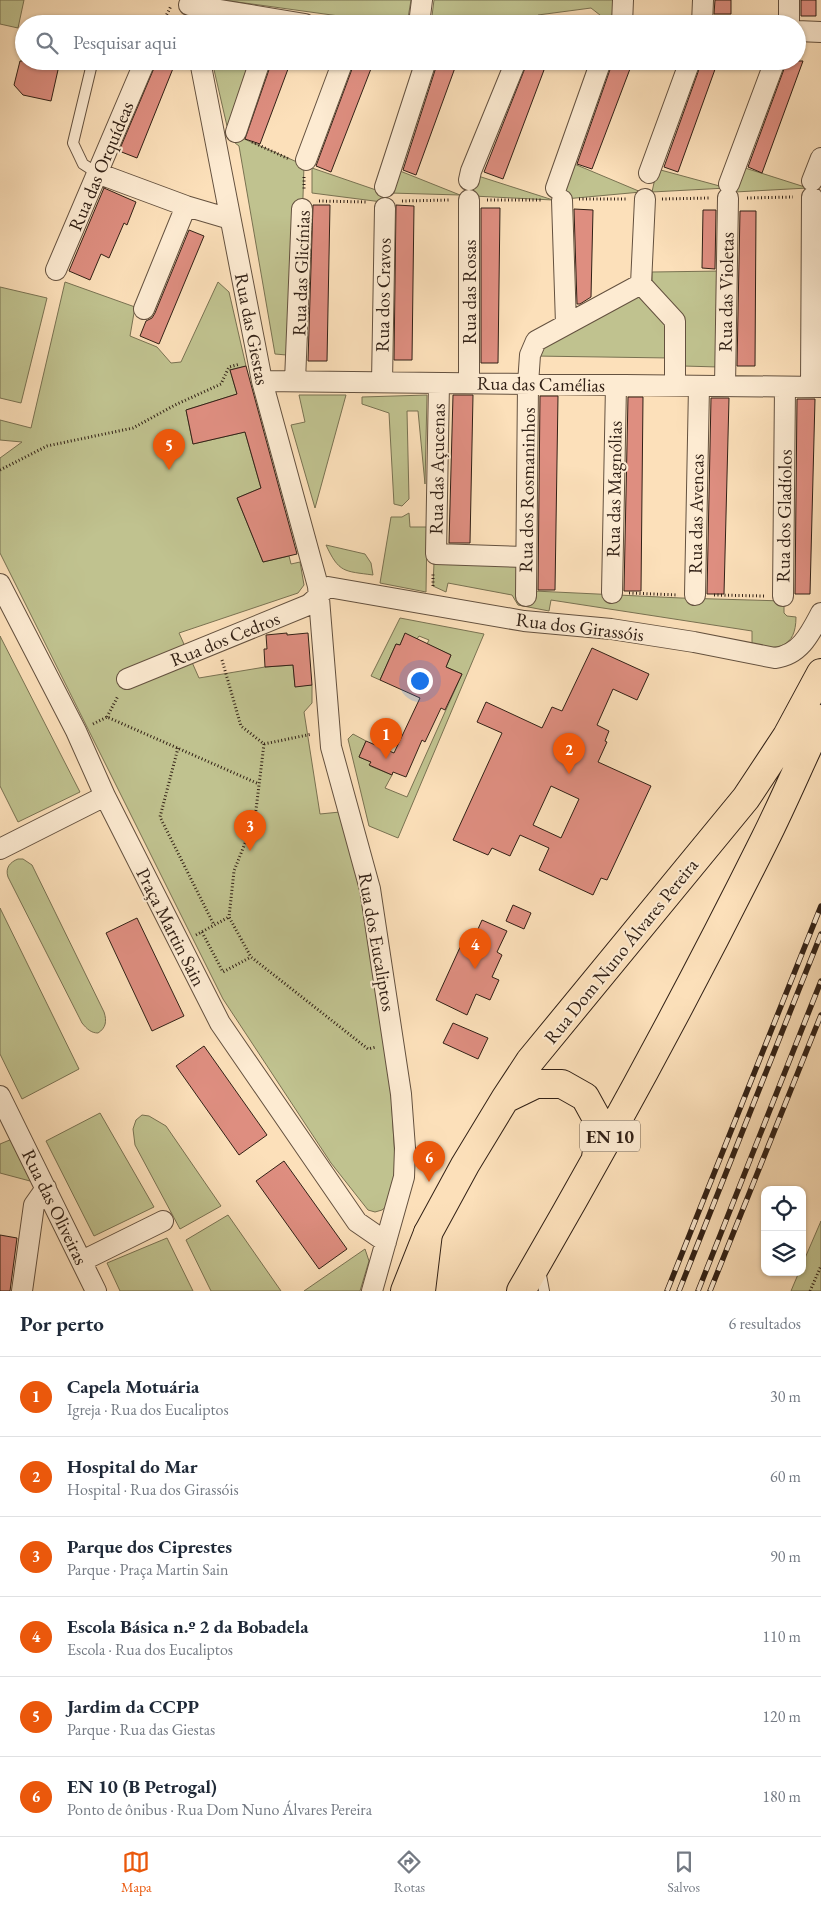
<!DOCTYPE html>
<html lang="pt">
<meta charset="utf-8">
<style>
body{margin:0;font-family:"EB Garamond",serif;background:#f6f6f7;color:#1f2937}
.controls{position:absolute;right:15px;bottom:15px;display:grid;overflow:hidden;border-radius:10px;box-shadow:0 1px 4px #0004}
.controls button{width:45px;height:45px;display:grid;place-items:center;padding:0;border:0;border-bottom:1px solid #e0e1e3;background:#fff;color:#1f2937;font:25px sans-serif}
.you{position:absolute;left:419px;top:680px;width:18px;height:18px;margin:-12px;border:4px solid #fff;border-radius:50%;background:#1a73e8;box-shadow:0 0 0 8px #1a73e833}
.badge{display:grid;place-items:center;width:32px;height:32px;border-radius:50%;background:#ea580c;color:#fff;font-size:16px;font-weight:700}
.pin{position:absolute;translate:-50% -41px;filter:drop-shadow(0 1px 2px #0008)}
.pin::after{content:'';position:absolute;top:26px;width:18px;height:15px;background:inherit;clip-path:polygon(0 0,100% 0,50% 100%)}
.list{margin:0;padding:0;list-style:none}
h2{display:flex;justify-content:space-between;align-items:center;height:65px;margin:0;padding:0 20px;font-size:21px}
h2 small{font-size:16px;font-weight:400;color:#747a83}
.list li{display:grid;grid-template-columns:32px 1fr auto;gap:15px;align-items:center;box-sizing:border-box;height:80px;padding:0 20px;border-top:1px solid #e0e1e3}
.list b{display:block;font-size:19px;white-space:nowrap}
.list p{margin:0;font-size:16px;white-space:nowrap;color:#747a83}
.list em{font-size:16px;font-style:normal;color:#747a83}
.icon{flex:none;width:28px;height:28px;fill:none;stroke:currentColor;stroke-width:2;stroke-linecap:round;stroke-linejoin:round}
.map{position:relative;flex:none;width:821px;height:1291px;overflow:hidden}
.search{position:absolute;background:#fff;box-shadow:0 1px 4px #0004;left:15px;right:15px;top:15px;height:55px;display:flex;align-items:center;gap:12px;box-sizing:border-box;padding:0 18px;border-radius:28px;color:#747a83;font-size:19px}
.sheet{height:545px;background:#fff}
nav{display:flex;justify-content:space-around;align-items:center;box-sizing:border-box;height:70px;border-top:1px solid #e0e1e3;background:#fff;font-size:14px;color:#747a83}
nav a{display:grid;justify-items:center;gap:2px}
nav .on{color:#ea580c}
.map>svg:first-child{display:block}
.green{fill:#c0c28f;stroke:#797252}
.building{fill:#de8e80;stroke:#322116;fill-rule:evenodd}
.lines{fill:none;stroke-linecap:round;stroke-linejoin:round}
.service-casing{stroke:#64513f;stroke-width:12}
.minor-casing{stroke:#64513f;stroke-width:22}
.primary-casing{stroke:#322116;stroke-width:30}
.trunk-casing{stroke:#322116;stroke-width:30}
.path{stroke:#322116;stroke-width:3;stroke-dasharray:1 2.5;stroke-linecap:butt}
.service{stroke:#fdebd2;stroke-width:10}
.minor{stroke:#fdebd2;stroke-width:20}
.primary{stroke:#fce0ba;stroke-width:28}
.trunk{stroke:#fce0ba;stroke-width:28}
.rail-casing{stroke:#322116;stroke-width:5.5}
.rail{stroke:#fdebd2;stroke-width:4;stroke-dasharray:11;stroke-linecap:butt}
.labels{text-anchor:middle;dominant-baseline:central;stroke-width:4;stroke-linejoin:round;paint-order:stroke}
.shield{fill:#fdebd2;stroke:#6f5e4e;stroke-width:1}
.shield-label{font-size:18px;font-weight:bold;fill:#322116}
.street-label{font-size:19px;fill:#322116;stroke:#fdebd2}
</style>
<div class="map">
<svg width="821" height="1291" viewBox="0 0 821 1291">
<rect width="100%" height="100%" fill="#fce0ba"/>
<filter id="stains"><feTurbulence type="fractalNoise" baseFrequency=".004" numOctaves="4"/><feColorMatrix values="0 0 0 0 .2 0 0 0 0 .09 0 0 0 0 .02 0 0 0 .5 -.17"/></filter>
<radialGradient id="worn" r=".72"><stop offset=".6" stop-color="#630" stop-opacity="0"/><stop offset="1" stop-color="#630" stop-opacity=".3"/></radialGradient>
<path class="green" d="M0 0H24L18 28 0 24Z
M223 0H411L407 24H397Z
M434 0H616V15L605 19 591 8 538 15 536 24H431Z
M212 61H255L233 128 227 126Z
M235 135 304 165 298 356 275 354 239 146 230 139Z
M572 163 641 192 554 200Z
M742 167 808 188 735 192Z
M312 168 379 191 385 187 382 202 312 193Z
M395 169 460 195 390 193Z
M657 169 727 188 652 192Z
M475 175 553 200 473 196Z
M723 271 719 367 683 366 652 282V272Z
M65 282 135 307 130 336 157 347 171 363 181 362 218 282 229 292 246 366 230 370 237 394 186 410 193 444 245 432 261 488 237 498 263 562 289 556 291 564 300 562 304 585 298 593 179 633 199 678 265 667 293 665 295 686 312 685V703L304 712 320 814 340 812 360 888 391 1092 396 1177 387 1206 382 1210 375 1212 368 1210 331 1163 223 999 0 553V458L22 442 0 440V420L31 428Z
M0 287 47 298 21 403 0 398Z
M641 288 671 321 670 358 534 356 537 344Z
M299 395H346L315 508 291 425 305 422Z
M427 395 425 484 418 411H407L409 499 402 506 394 504 389 413 362 404V397Z
M409 513 410 527H427L426 592 380 583 391 517H402Z
M326 545 365 554 371 563 373 575C344 571 339 573 326 545Z
M434 563 528 566 534 591 681 598 784 601V613L787 616 796 617C796 649 777 649 752 647V631L551 600 549 611 518 605 512 595 448 583 446 592 433 586Z
M400 618 484 634 398 838 369 826 348 739 353 734 366 741 359 757 371 762 370 766 392 775 385 788 407 797 462 674 446 667 451 655 427 644 429 640 419 636 417 639 405 634 400 645 396 644 380 680 371 676Z
M0 636 80 792 18 822 0 786Z
M18 859H23L32 865 104 1012C107 1021 106 1028 98 1033 91 1033 87 1029 82 1023L8 877C5 868 10 862 18 859Z
M0 908 79 1069 22 1099 0 1054Z
M100 1113 154 1207 94 1236 46 1141Z
M142 1115 149 1116 166 1126 221 1206 180 1229 135 1145 133 1129 136 1120Z
M17 1137 36 1180 30 1181 0 1173V1144Z
M228 1215 281 1291H211L186 1240Z
M821 1221V1291H791L799 1272H802V1265Z
M167 1238 193 1291H120L107 1263Z
M365 1249 369 1261 360 1291H304Z"/>
<path class="building" d="M715 0H731V14H714Z
M801 0H816V16H801Z
M20 61H60L51 101 23 95 14 85Z
M157 61H176L137 158 119 151Z
M272 61H291L260 144 245 139Z
M355 61H374L331 172 316 166Z
M438 61H446L456 65 416 175 403 170Z
M613 61H633L592 169 577 164Z
M702 61H718L678 172 664 167Z
M787 61H803L762 173 748 167Z
M527 63 544 70 503 179 484 172Z
M104 188 136 202 127 225 124 223 109 258 101 254 90 280 69 271Z
M313 205H330L327 361H308Z
M396 205 414 206 412 360H394Z
M481 208H500L498 363H481Z
M574 209 593 210 591 297 580 304H577Z
M703 210H716L715 269 702 268Z
M740 211H756L755 366H737Z
M189 230 204 236 159 344 140 336 146 321 152 318 155 313Z
M246 366 297 554 263 562 237 498 261 488 245 432 193 444 186 410 237 394 230 370Z
M453 395H473L470 543H449Z
M540 396H558L555 590H538Z
M628 397H643L641 591H624Z
M711 398H729L724 594H707Z
M797 399H815L810 594H795Z
M287 633V635L308 633 312 685 295 687 293 665 265 667 264 649H267L266 635Z
M405 633 451 655 446 667 462 674 445 710 441 708 425 742 422 740 406 777 393 772 392 775 369 765 371 762 359 757 366 741 394 753 420 698 380 680 396 644 400 645Z
M592 648 649 674 637 700 613 689 597 725 609 731 605 741 607 742 598 762 651 786 607 880 601 878 593 895 539 870 549 848 520 835 510 856 492 848 488 855 453 840 502 733 477 722 486 702 542 728 552 707 562 711ZM551 786 579 799 561 838 533 825Z
M513 905 531 913 524 929 506 921Z
M137 918 184 1016 152 1031 106 933Z
M482 920 507 931 497 952 502 955 492 977 499 980 490 1000 476 994 467 1015 436 1000 462 943 470 947Z
M453 1023 488 1038 478 1059 443 1043Z
M204 1046 267 1135 239 1155 176 1066Z
M284 1161 347 1249 319 1269 256 1181Z
M0 1235 17 1238 10 1291H0Z"/>
<g class="lines">
<g class="service-casing">
<path id="service" d="M91 68 73 143 83 164 97 173
M540 1270 544 1291"/>
</g>
<g class="minor-casing">
<path id="minor" d="M789 0V24
M189 5 305 24
M419 24 422 0
M622 24 623 0
M702 24 703 0
M797 31 821 32
M200 61 262 381 318 586 331 747 370 889 401 1094 405 1148 404 1177 372 1291
M236 132 260 61
M306 160 343 61
M97 173 186 206 230 219
M649 173 690 61
M469 180 471 171 516 61
M812 181 821 158
M729 184 775 61
M385 187 426 61
M556 188 601 61
M469 200V383
M562 200 566 324
M56 270 145 61
M641 284 645 199
M144 309 186 206
M262 381 821 387
M295 381 302 209
M382 382 385 208
M439 383 436 554 525 557
M725 386 728 198
M811 387 812 197
M0 584 76 731 105 796 220 1023 357 1222 386 1242
M612 593 616 385
M695 595 699 386
M526 596 528 384 530 355 536 341 641 284 675 321V385
M783 596 785 387
M127 679 308 605C316 600 320 592 328 587L524 621 611 629 694 642 775 658C800 655 810 634 821 613
M0 849 105 796
M0 1096 96 1291
M82 1261 163 1221
M22 1291 34 1205 46 1188"/>
</g>
<g class="primary-casing">
<path id="primary" d="M505 1099 536 1084H562L585 1097 596 1117 599 1141 596 1157
M405 1291 428 1233 465 1165 505 1099 530 1061 746 798 787 736 821 673
M521 1291C607 1143 689 992 765 839 785 799 802 758 821 719"/>
</g>
<g class="trunk-casing">
<path id="trunk" d="M421 1291 428 1233"/>
</g>
<path class="path" d="M162 24 171 6
M252 142 289 159
M304 177V191
M747 198 793 197
M579 199H628
M662 199 710 198
M487 200H543
M319 201 368 202
M402 201 450 200
M0 470 47 446 133 428 175 405 221 384 229 367 240 364
M433 586V572
M629 593 678 595
M714 595 765 596
M222 660 241 726 264 744 312 734
M107 717 118 696
M93 724 107 717 259 784
M264 744 255 818 234 871 229 917 251 957 368 1049 376 1047
M178 748 160 817 214 925
M202 932 223 972 251 957
M196 935 229 917
M810 1291 821 1266"/>
<use href="#service" class="service"/>
<use href="#minor" class="minor"/>
<use href="#primary" class="primary"/>
<use href="#trunk" class="trunk"/>
<g class="rail-casing">
<path id="rail" d="M667 1291 821 906
M679 1291 821 934
M698 1291 821 981
M710 1291 821 1015"/>
</g>
<use href="#rail" class="rail"/>
</g>
<g class="labels">
<rect class="shield" x="580" y="1120.5" width="60" height="31" rx="4"/>
<g class="shield-label">
<text x="610" y="1136">EN 10</text>
</g>
<g class="street-label">
<text transform="translate(101 166) rotate(-67)">Rua das Orquídeas</text>
<text transform="translate(301 273) rotate(-88)">Rua das Glicínias</text>
<text transform="translate(469 292) rotate(-90)">Rua das Rosas</text>
<text transform="translate(726 292) rotate(-89)">Rua das Violetas</text>
<text transform="translate(383 295) rotate(-89)">Rua dos Cravos</text>
<text transform="translate(252 329) rotate(79)">Rua das Giestas</text>
<text transform="translate(541 384) rotate(1)">Rua das Camélias</text>
<text transform="translate(437 469) rotate(-89)">Rua das Açucenas</text>
<text transform="translate(614 489) rotate(-89)">Rua das Magnólias</text>
<text transform="translate(527 490) rotate(-89)">Rua dos Rosmaninhos</text>
<text transform="translate(696 514) rotate(-89)">Rua das Avencas</text>
<text transform="translate(784 516) rotate(-89)">Rua dos Gladíolos</text>
<text transform="translate(580 627) rotate(7)">Rua dos Girassóis</text>
<text transform="translate(225 639) rotate(-22)">Rua dos Cedros</text>
<text transform="translate(171 927) rotate(63)">Praça Martin Sain</text>
<text transform="translate(377 942) rotate(80)">Rua dos Eucaliptos</text>
<text transform="translate(621 951) rotate(-51)">Rua Dom Nuno Álvares Pereira</text>
<text transform="translate(55 1207) rotate(64)">Rua das Oliveiras</text>
</g>
</g>
<rect width="100%" height="100%" filter="url(#stains)"/>
<rect width="100%" height="100%" fill="url(#worn)"/>
</svg>
<div class="controls">
<button><svg class="icon" aria-label="locate" viewBox="0 0 24 24"><circle cx="12" cy="12" r="6"/><path d="M12 2v4M12 18v4M2 12h4M18 12h4"/></svg></button>
<button><svg class="icon" aria-label="layers" viewBox="0 0 24 24"><path d="M12 4l9 5-9 5-9-5zM3 14l9 5 9-5"/></svg></button>
</div>
<div class="you"></div>
<div class="pin badge" style="left:386px;top:759px">1</div>
<div class="pin badge" style="left:569px;top:774px">2</div>
<div class="pin badge" style="left:250px;top:851px">3</div>
<div class="pin badge" style="left:475px;top:969px">4</div>
<div class="pin badge" style="left:169px;top:470px">5</div>
<div class="pin badge" style="left:429px;top:1182px">6</div>
<div class="search"><svg class="icon" aria-label="search" viewBox="0 0 24 24"><circle cx="10" cy="10" r="6"/><path d="M15 15l6 6"/></svg>Pesquisar aqui</div>
</div>
<section class="sheet">
<h2>Por perto<small>6 resultados</small></h2>
<ul class="list">
<li><span class="badge">1</span><div><b>Capela Motuária</b><p>Igreja · Rua dos Eucaliptos</p></div><em>30 m</em></li>
<li><span class="badge">2</span><div><b>Hospital do Mar</b><p>Hospital · Rua dos Girassóis</p></div><em>60 m</em></li>
<li><span class="badge">3</span><div><b>Parque dos Ciprestes</b><p>Parque · Praça Martin Sain</p></div><em>90 m</em></li>
<li><span class="badge">4</span><div><b>Escola Básica n.º 2 da Bobadela</b><p>Escola · Rua dos Eucaliptos</p></div><em>110 m</em></li>
<li><span class="badge">5</span><div><b>Jardim da CCPP</b><p>Parque · Rua das Giestas</p></div><em>120 m</em></li>
<li><span class="badge">6</span><div><b>EN 10 (B Petrogal)</b><p>Ponto de ônibus · Rua Dom Nuno Álvares Pereira</p></div><em>180 m</em></li>
</ul>
</section>
<nav>
<a class="on"><svg class="icon" aria-label="map" viewBox="0 0 24 24"><path d="M3 6l6-2 6 2 6-2v14l-6 2-6-2-6 2zM9 4v14M15 6v14"/></svg>Mapa</a>
<a><svg class="icon" aria-label="directions" viewBox="0 0 24 24"><path d="M12 3l9 9-9 9-9-9zM9 14v-3h6M13 9l2 2-2 2"/></svg>Rotas</a>
<a><svg class="icon" aria-label="saved" viewBox="0 0 24 24"><path d="M7 4h10v16l-5-4-5 4z"/></svg>Salvos</a>
</nav>
